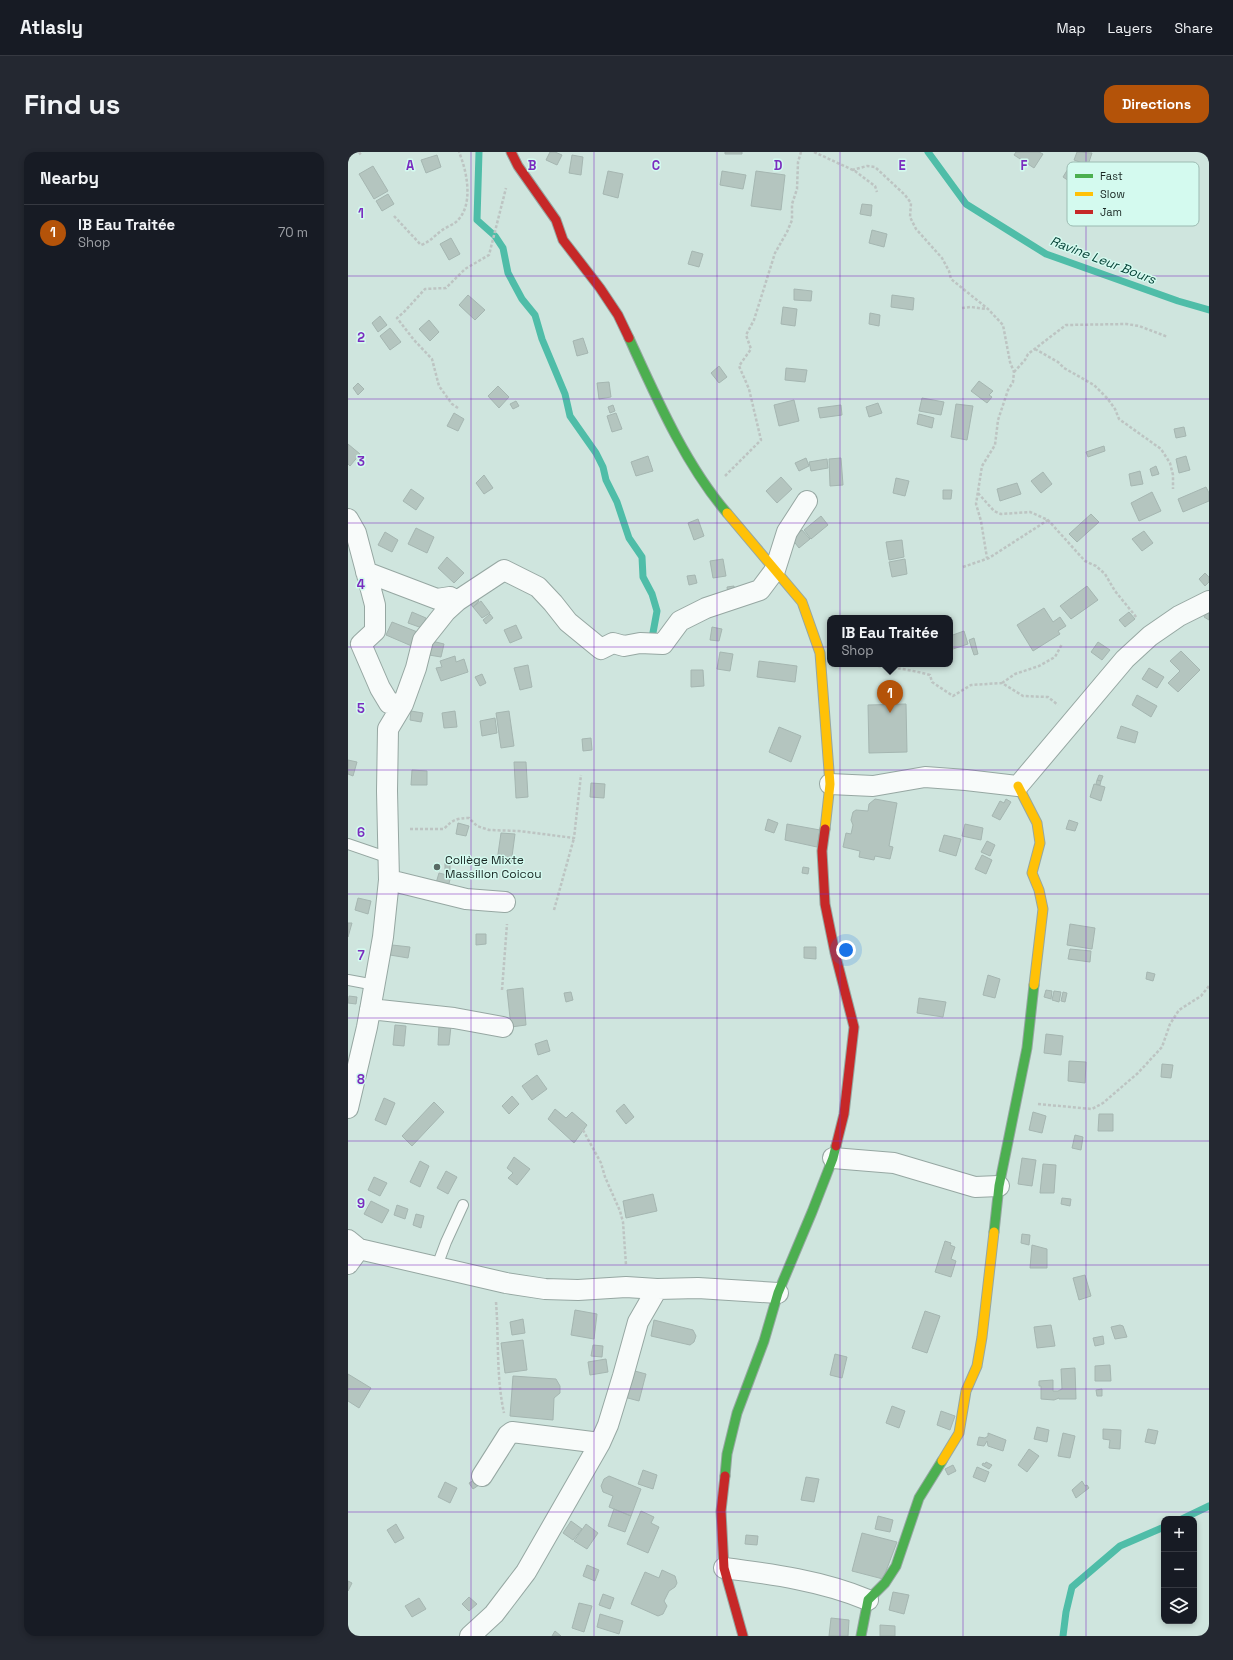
<!DOCTYPE html>
<meta charset="utf-8">
<style>
body{margin:0;font-family:"Space Grotesk",sans-serif;background:#242831;color:#f1f3f6}
.controls{position:absolute;right:12px;bottom:12px;display:grid;overflow:hidden;border-radius:8px;box-shadow:0 2px 6px #0003}
.controls button{width:36px;height:36px;display:grid;place-items:center;padding:0;border:0;border-bottom:1px solid #363941;background:#171b24;color:#f1f3f6;font:20px sans-serif}
.you{position:absolute;left:498px;top:798px;width:14px;height:14px;margin:-10px;border:3px solid #fff;border-radius:50%;background:#1a73e8;box-shadow:0 0 0 6px #1a73e833}
.badge{display:grid;place-items:center;width:26px;height:26px;border-radius:50%;background:#b45309;color:#fff;font-size:13px;font-weight:700}
.pin{position:absolute;translate:-50% -33px;filter:drop-shadow(0 1px 2px #0008)}
.pin::after{content:'';position:absolute;top:21px;width:14px;height:12px;background:inherit;clip-path:polygon(0 0,100% 0,50% 100%)}
.popup{position:absolute;left:479px;top:463px;width:126px;height:52px;box-sizing:border-box;display:grid;place-content:center;border-radius:8px;background:#171b24;filter:drop-shadow(0 1px 3px #0005);font-size:13px;white-space:nowrap;color:#9ea1a6}
.popup b{font-size:15px;color:#f1f3f6}
.popup::after{content:'';position:absolute;left:50%;top:100%;margin-left:-8px;border:8px solid transparent;border-top-color:#171b24}
.list{margin:0;padding:0;list-style:none}
h2{display:flex;justify-content:space-between;align-items:center;height:52px;margin:0;padding:0 16px;font-size:17px}
h2 small{font-size:13px;font-weight:400;color:#9ea1a6}
.list li{display:grid;grid-template-columns:26px 1fr auto;gap:12px;align-items:center;box-sizing:border-box;height:56px;padding:0 16px;border-top:1px solid #363941}
.list b{display:block;font-size:15px;white-space:nowrap}
.list p{margin:0;font-size:13px;white-space:nowrap;color:#9ea1a6}
.list em{font-size:13px;font-style:normal;color:#9ea1a6}
.icon{flex:none;width:22px;height:22px;fill:none;stroke:currentColor;stroke-width:2;stroke-linecap:round;stroke-linejoin:round}
.map{position:relative;flex:none;width:861px;height:1484px;overflow:hidden;border-radius:12px}
header{display:flex;align-items:center;gap:24px;box-sizing:border-box;height:56px;padding:0 20px;background:#171b24;border-bottom:1px solid #363941}
header strong{font-size:19px}
nav{display:flex;gap:22px;margin-inline-start:auto;font-size:14px}
.intro{display:flex;align-items:center;justify-content:space-between;box-sizing:border-box;height:96px;padding:0 24px}
h1{margin:0;font-size:28px}
.button{padding:10px 18px;border-radius:12px;background:#b45309;color:#fff;font-size:14px;font-weight:700}
main{display:flex;gap:24px;padding:0 24px}
aside{flex:1;background:#171b24;border-radius:12px;box-shadow:0 2px 6px #0003}
.map>svg:first-child{display:block}
.lines{fill:none;stroke-linecap:round;stroke-linejoin:round}
.stream{stroke:#4fbda8;stroke-width:7}
.building{fill:#b4c5bf;stroke:#a5b6b1}
.lane-casing{stroke:#96a7a2;stroke-width:12}
.street-casing{stroke:#96a7a2;stroke-width:22}
.fast-casing{stroke:#96a7a2;stroke-width:11}
.slow-casing{stroke:#96a7a2;stroke-width:11}
.jam-casing{stroke:#96a7a2;stroke-width:11}
.path{stroke:#bdc4c2;stroke-width:2.5;stroke-dasharray:3 2;stroke-linecap:butt}
.lane{stroke:#f8fbfa;stroke-width:10}
.street{stroke:#f8fbfa;stroke-width:20}
.fast{stroke:#4caf50;stroke-width:9}
.slow{stroke:#ffc107;stroke-width:9}
.jam{stroke:#c62828;stroke-width:9}
.grid{fill:none;stroke:#7b2cbf;stroke-width:1;stroke-opacity:0.55}
.poi-dot{fill:#596a64;stroke:#d4faef;stroke-width:1.5}
.labels{text-anchor:middle;dominant-baseline:central;stroke-width:3;stroke-linejoin:round;paint-order:stroke}
.poi-label{font-size:12px;fill:#192723;stroke:#d4faef;text-anchor:start}
.water-label{font-size:13px;font-style:italic;fill:#013d32;stroke:#d4faef}
.key{fill:#d4faef;stroke:#9cbbb2;stroke-width:1}
.key-label{font-size:11px;fill:#192723}
.grid-label{font-size:13px;text-anchor:middle;font-weight:bold;fill:#7b2cbf;stroke:#d4faef;stroke-width:3;stroke-linejoin:round;paint-order:stroke}
</style>
<header>
<strong>Atlasly</strong>
<nav><a>Map</a><a>Layers</a><a>Share</a></nav>
</header>
<div class="intro"><h1>Find us</h1><a class="button">Directions</a></div>
<main>
<aside>
<h2>Nearby<small></small></h2>
<ul class="list">
<li><span class="badge">1</span><div><b>IB Eau Traitée</b><p>Shop</p></div><em>70 m</em></li>
</ul>
</aside>
<div class="map">
<svg width="861" height="1484" viewBox="0 0 861 1484">
<rect width="100%" height="100%" fill="#cfe5de"/>
<g class="lines">
<path class="stream" d="M131 0 129 68 147 84 155 96 160 121 174 147 187 163 194 187 217 242 222 264 248 301 255 315 258 328 269 350 281 386 294 405 295 425 304 442 309 459 304 486
M580 0 618 52 698 102 830 149 861 158
M834 1367 861 1354
M715 1484 718 1460 724 1435 772 1394 816 1375"/>
</g>
<path class="building" d="M202 0H207L214 3 209 13 198 8Z
M377 0H394V2H377Z
M668 0H691L695 2 686 16 666 3Z
M729 0 744 1 740 13 726 8Z
M89 3 93 15 78 21 73 8Z
M224 3 235 5 233 23 221 21Z
M723 12 735 20 727 33 715 25Z
M25 14 40 39 26 47 11 22Z
M260 19 275 22 270 46 255 42Z
M374 19 398 23 395 37 372 33Z
M408 19 437 23 433 58 403 54Z
M756 25 767 31 761 40 751 34Z
M40 42 46 52 34 59 28 49Z
M514 52 524 53 523 64 512 62Z
M524 78 539 82 536 95 521 91Z
M103 86 112 102 101 108 92 92Z
M344 99 355 102 351 115 340 112Z
M446 137 464 139 463 149 446 148Z
M120 143 137 158 127 168 111 153Z
M544 143 566 146 565 158 543 155Z
M435 155 449 157 447 174 433 172Z
M522 161 532 163 531 174 521 172Z
M32 164 39 173 30 180 24 171Z
M81 168 91 180 82 189 71 177Z
M42 176 53 190 42 198 32 184Z
M235 186 240 201 229 204 225 189Z
M371 214 379 225 371 231 363 221Z
M438 216 459 218 457 230 437 228Z
M631 229 645 239 641 243 644 245 639 251 623 239Z
M261 230 263 245 251 247 249 231Z
M10 231 16 237 10 243 5 236Z
M150 234 161 245 151 256 140 244Z
M574 246 596 250 593 263 571 259Z
M446 248 451 269 431 274 426 253Z
M168 249 171 254 165 257 162 252Z
M530 251 534 261 521 265 518 255Z
M608 252 625 254 619 288 603 285Z
M265 253 267 259 262 261 260 255Z
M493 253 494 263 472 266 470 256Z
M106 261 116 267 110 279 99 274Z
M268 261 274 277 264 280 259 264Z
M571 262 586 266 584 276 569 272Z
M836 275 838 284 828 286 826 277Z
M0 292 12 302 2 314 0 312Z
M756 294 757 299 740 305 738 300Z
M300 304 305 319 288 324 283 310Z
M838 304 842 318 831 321 828 307Z
M458 306 461 314 451 319 447 311Z
M493 306 495 333 482 334 481 307Z
M479 307 480 316 463 319 461 310Z
M808 314 811 322 804 324 802 317Z
M792 319 795 332 783 334 781 322Z
M695 320 704 332 693 341 683 329Z
M136 323 145 336 136 342 128 331Z
M433 325 444 337 429 351 418 339Z
M548 326 561 329 557 344 545 341Z
M669 331 673 342 652 349 649 337Z
M858 335 861 341V349L835 360 830 347Z
M63 337 76 346 68 358 55 349Z
M595 338H604L603 347H595Z
M804 340 813 359 791 369 783 351Z
M743 362 751 370 729 390 721 382Z
M473 364 480 373 463 387 456 378Z
M350 367 356 384 346 388 340 371Z
M68 376 86 385 79 401 60 392Z
M454 378 462 387 451 396 444 387Z
M796 379 805 391 794 399 784 387Z
M37 380 50 388 44 400 30 393Z
M554 388 556 405 541 408 538 390Z
M99 405 116 421 106 431 90 416Z
M375 407 378 424 365 426 362 409Z
M557 407 559 422 544 425 541 410Z
M857 421 861 425V430L857 434 851 427Z
M347 423 349 431 341 433 339 424Z
M386 434 387 441 380 442 379 435Z
M739 434 750 448 723 467 712 454Z
M128 446 131 449 125 455 122 451Z
M133 449 142 461 134 466 125 455Z
M696 456 705 470 712 465 718 474 710 479 712 482 685 499 669 473Z
M861 457V468L856 465Z
M64 460 78 466 74 476 60 471Z
M781 460 787 467 777 475 771 468Z
M142 462 145 466 138 472 135 468Z
M44 470 72 481 66 495 38 483Z
M168 473 174 486 162 491 156 478Z
M364 475 374 477 371 489 362 488Z
M616 479 620 492 602 498V484Z
M626 486 630 502 626 503 621 488Z
M84 489 96 492 93 505 81 503Z
M750 490 762 498 754 508 743 500Z
M833 499 852 518 830 540 820 531 832 519 822 509Z
M372 500 385 502 382 519 369 517Z
M107 504 108 510 116 507 120 520 93 529 88 516 94 515 92 509Z
M411 509 449 514 447 530 409 525Z
M180 513 184 535 172 538 166 516Z
M801 516 816 525 809 536 794 527Z
M343 518H355L356 534 343 535Z
M134 522 138 531 132 534 127 525Z
M789 543 809 554 803 565 784 553Z
M558 552 559 600 521 601 520 553Z
M63 559 75 561 73 570 62 568Z
M107 559 109 575 96 576 94 561Z
M161 559 166 594 153 596 148 561Z
M147 566 149 581 134 584 132 569Z
M773 574 790 580 787 591 769 586Z
M431 575 453 584 443 610 421 600Z
M243 586 244 598 235 599 234 587Z
M0 608 9 610 5 624 0 622Z
M166 610H178L180 645 168 646Z
M64 618 79 619V633H63Z
M751 623 755 624 753 629 749 628Z
M749 628 753 629 752 633 748 632Z
M243 631 257 632 256 646 242 645Z
M746 632 757 635 753 649 742 645Z
M527 647 549 651 541 694 545 695 542 707 527 704 526 708 511 705 512 699 495 695 498 681 503 682 505 673 503 668 505 660 508 658 520 659 521 652Z
M658 647 663 650 652 668 644 664 652 649 656 651Z
M420 667 430 671 426 681 417 678Z
M721 668 730 671 727 679 718 677Z
M110 671 121 674 118 684 108 682Z
M439 672 472 678 469 695 437 688Z
M617 672 635 676 633 688 614 684Z
M153 681 167 682 163 712 149 709Z
M596 683 613 687 608 704 591 699Z
M639 689 647 693 642 704 633 700Z
M634 703 644 708 638 722 627 717Z
M97 711H102V718H97Z
M455 715 461 716 460 722 454 721Z
M91 721 103 724 100 735 88 731Z
M10 746 23 749 20 762 7 758Z
M0 771H4L0 785Z
M722 772 747 776 744 797 719 793Z
M128 782H138V792L128 793Z
M44 793 62 795 60 806 42 803Z
M456 795H468V807L456 806Z
M722 797 743 799 742 810 720 807Z
M799 820 807 822 805 829 798 827Z
M640 823 652 827 647 846 635 843Z
M175 836 178 873 163 875 159 838Z
M698 838 704 839 703 847 696 845Z
M706 839 713 840 711 850 704 848Z
M223 840 225 848 218 850 216 841Z
M715 840 719 841 717 850 713 849Z
M1 844 9 845 8 852 0 851Z
M571 846 598 850 595 865 569 861Z
M47 873 58 874 56 894 45 893Z
M91 873 103 874 101 893H90Z
M698 882 715 884 713 903 696 901Z
M199 888 202 899 190 903 187 892Z
M721 909 738 910 737 931 720 929Z
M814 912 825 913 823 926 813 925Z
M189 923 199 937 184 948 174 934Z
M164 944 171 952 161 962 154 954Z
M36 946 47 951 38 973 27 968Z
M86 950 96 960 64 994 54 984Z
M276 952 286 965 278 972 268 959Z
M207 957 218 966 224 960 239 973 226 991 200 967Z
M685 960 698 964 694 981 681 978Z
M751 962H765V979H750Z
M727 983 735 985 733 998 724 996Z
M166 1005 182 1017 169 1033 160 1026 165 1021 159 1016Z
M674 1006 688 1008 684 1034 670 1032Z
M72 1009 81 1014 72 1035 62 1030Z
M695 1012 708 1013 706 1041H692Z
M98 1019 109 1025 100 1042 89 1036Z
M26 1025 39 1031 32 1044 20 1038Z
M305 1042 309 1059 278 1066 275 1049Z
M714 1046 723 1047 722 1054 713 1052Z
M23 1049 41 1058 34 1071 16 1062Z
M49 1053 60 1057 57 1067 46 1063Z
M68 1062 76 1064 73 1076 65 1073Z
M674 1082 682 1083 681 1093 673 1091Z
M597 1089 603 1091 602 1093 607 1095 603 1107 608 1109 603 1125 587 1120Z
M684 1093 699 1097V1116H682Z
M737 1123 743 1144 731 1148 725 1126Z
M227 1158 249 1162 246 1187 223 1183Z
M577 1159 592 1164 579 1201 564 1196Z
M175 1167 177 1181 164 1183 162 1170Z
M306 1168 345 1178 348 1184 346 1190 342 1193 303 1184Z
M703 1173 707 1194 689 1196 686 1175Z
M772 1173 775 1174 779 1185 767 1187 763 1175Z
M755 1184 756 1192 747 1194 745 1186Z
M175 1188 179 1218 157 1221 153 1191Z
M245 1193 255 1194 254 1205 243 1204Z
M487 1202 499 1205 494 1226 482 1223Z
M258 1207 260 1220 242 1223 240 1210Z
M762 1213 763 1229H747V1214Z
M727 1216 728 1247H711V1246L706 1248 693 1247V1234H691V1229L705 1228V1239H710L714 1237 713 1217Z
M283 1218 298 1222 291 1249 276 1245Z
M0 1222 23 1236 11 1256 0 1249Z
M165 1224 208 1227 212 1234V1241L206 1246 205 1268 162 1264Z
M754 1237V1244H749L748 1238Z
M544 1254 557 1259 551 1276 538 1271Z
M593 1259 607 1264 602 1278 589 1273Z
M689 1275 701 1278 699 1290 686 1287Z
M755 1277 773 1278 772 1297 761 1296 762 1288 755 1287Z
M800 1277 810 1279 807 1292 797 1290Z
M640 1281 658 1288 655 1299 640 1294 639 1289 636 1294 629 1293 631 1285 637 1286 640 1284Z
M715 1281 727 1284 722 1306 710 1304Z
M681 1297 691 1304 679 1320 670 1313Z
M638 1310 644 1313 641 1317 634 1313 635 1311 637 1312Z
M605 1313 608 1319 600 1323 597 1317Z
M629 1315 641 1320 637 1330 625 1325Z
M295 1318 309 1323 305 1337 290 1332Z
M261 1324 293 1337 283 1364 261 1355 265 1344 255 1340 253 1334 256 1327Z
M458 1325 471 1327 466 1350 453 1348Z
M128 1327 131 1333 125 1337 121 1331Z
M734 1329 737 1334 739 1333 741 1336 728 1346 724 1338Z
M97 1330 109 1336 102 1351 90 1345Z
M266 1357 283 1364 277 1380 260 1374Z
M293 1359 306 1365 303 1371 311 1375 300 1401 279 1392Z
M530 1364 545 1368 542 1380 527 1377Z
M223 1369 234 1377 225 1388 215 1381Z
M48 1372 56 1386 47 1391 39 1378Z
M238 1372 250 1381 239 1397 226 1389Z
M514 1381 549 1390 535 1427 504 1419Z
M398 1383 410 1384 409 1393 397 1392Z
M239 1413 251 1418 247 1429 235 1424Z
M314 1418 327 1424 329 1431 327 1435 321 1439 316 1449 319 1454 315 1462 310 1464 283 1452 297 1420 311 1426Z
M0 1429 4 1431 0 1439Z
M545 1440 561 1443 556 1462 541 1458Z
M255 1442 266 1446 262 1457 251 1453Z
M121 1445 129 1452 121 1459 114 1452Z
M71 1446 78 1457 64 1465 57 1454Z
M231 1451 244 1454 236 1480 224 1476Z
M252 1462 275 1469 271 1482 249 1475Z
M483 1466 501 1468 500 1484H481Z
M532 1473 547 1474V1484H532Z
M207 1479 213 1484H204Z"/>
<g class="lines">
<g class="lane-casing">
<path id="lane" d="M0 692 41 706
M0 828 27 833
M89 1114 98 1090 115 1053"/>
</g>
<g class="street-casing">
<path id="street" d="M0 367 8 381 27 453V479L13 492 32 536 41 551 55 552
M109 449 156 418 190 435 205 451 220 470 253 497 265 491 276 494 292 491 315 492 332 469 358 456 412 438 427 418 439 380 459 349
M482 632 525 634 577 625 618 628 670 634 777 507 802 484 831 464 861 449
M41 728 118 747 157 750
M22 857 106 866 155 875
M0 956 19 875 35 785 41 728 39 639 40 577 55 552 68 516 75 488 98 459 109 449 102 445 89 447 18 420
M485 1006 546 1011 627 1035 651 1034
M0 1088 11 1097 158 1131 197 1137 230 1138 278 1135 309 1137 350 1136 430 1141
M0 1112 11 1097
M134 1324 160 1283 164 1280 252 1291
M376 1416C424 1422 475 1429 520 1448
M122 1484 146 1462 178 1420 252 1291 260 1273 275 1224 290 1170 309 1137"/>
</g>
<g class="fast-casing">
<path id="fast" d="M281 186C308 245 337 312 379 361
M646 1080 651 1034 679 896 686 833
M377 1324 379 1302 389 1261 416 1189 430 1141 464 1060 485 1006 488 994
M513 1484 520 1448 537 1431 548 1414 571 1346 594 1309"/>
</g>
<g class="slow-casing">
<path id="slow" d="M379 361 454 450 472 501 482 632 477 677
M670 634 689 671 692 691 684 721 691 738 695 757 686 833
M594 1309 611 1281 618 1239 629 1214 634 1185 646 1080"/>
</g>
<g class="jam-casing">
<path id="jam" d="M163 0 170 14 208 68 215 88 252 136 270 163 281 186
M477 677 474 699 477 752 487 801 506 875 496 962 488 994
M377 1324 373 1359 376 1416 395 1484"/>
</g>
<path class="path" d="M11 0 13 3
M466 0 507 19 527 34 529 40
M504 18 519 14 527 15 557 43 563 51 562 65 568 77 594 106 601 119 603 127 640 157 655 173 662 210 666 220 665 230 660 238 650 268 647 293 634 314 628 352 633 369 639 406
M46 64 73 93C83 89 85 85 93 79 98 75 105 73 109 69 126 53 119 19 111 0
M614 156 623 155 638 157
M687 197 710 210 716 216 746 233 759 246 767 257 771 267 813 297 822 311 825 323V337
M666 220 677 208 680 202 718 173 778 172 791 174 820 185
M110 256 104 252 91 234 84 207 66 188 49 166 56 160 77 137 98 136 117 117 141 103 158 36
M377 324 413 288 401 237 391 214 403 197 398 183 406 168 427 101 439 80 444 68V52L449 37 450 10 453 0
M630 341 646 359 653 362 682 360 700 368 737 409 748 414 757 422 767 439 789 466
M615 415 641 406 700 368
M495 512C524 513 553 515 582 523L584 530 605 544 623 533 654 531 675 544 700 545 710 553
M654 531 667 522 691 514 707 505 714 492
M62 677H96C104 668 109 666 121 666L129 674 141 678 171 679 226 686 233 623
M206 758 226 686
M154 838 159 772
M690 952 744 957 755 951 790 921 814 895 822 872 831 858 853 844 861 834
M235 978 253 1011 257 1025 272 1059 275 1070 278 1113
M148 1150C151 1188 148 1224 156 1261"/>
<use href="#lane" class="lane"/>
<use href="#street" class="street"/>
<use href="#fast" class="fast"/>
<use href="#slow" class="slow"/>
<use href="#jam" class="jam"/>
</g>
<path class="grid" d="M123 0V1484M246 0V1484M369 0V1484M492 0V1484M615 0V1484M738 0V1484M0 124H861M0 247H861M0 371H861M0 495H861M0 618H861M0 742H861M0 866H861M0 989H861M0 1113H861M0 1237H861M0 1360H861"/>
<circle class="poi-dot" cx="89" cy="715" r="4"/>
<g class="labels">
<g class="poi-label">
<text x="97" y="708">Collège Mixte<tspan x="97" dy="14">Massillon Coicou</tspan></text>
</g>
<g class="water-label">
<text transform="translate(755 108) rotate(21)">Ravine Leur Bours</text>
</g>
</g>
<rect x="719" y="10" width="132" height="64" rx="6" class="key"/>
<rect x="727" y="22" width="18" height="4" fill="#4caf50"/>
<rect x="727" y="40" width="18" height="4" fill="#ffc107"/>
<rect x="727" y="58" width="18" height="4" fill="#c62828"/>
<g class="key-label">
<text x="752" y="28">Fast</text>
<text x="752" y="46">Slow</text>
<text x="752" y="64">Jam</text>
</g>
<g class="grid-label">
<text x="62" y="18">A</text>
<text x="184" y="18">B</text>
<text x="308" y="18">C</text>
<text x="430" y="18">D</text>
<text x="554" y="18">E</text>
<text x="676" y="18">F</text>
<text x="13" y="66">1</text>
<text x="13" y="190">2</text>
<text x="13" y="314">3</text>
<text x="13" y="437">4</text>
<text x="13" y="561">5</text>
<text x="13" y="685">6</text>
<text x="13" y="808">7</text>
<text x="13" y="932">8</text>
<text x="13" y="1056">9</text>
</g>
</svg>
<div class="controls">
<button>+</button>
<button>−</button>
<button><svg class="icon" aria-label="layers" viewBox="0 0 24 24"><path d="M12 4l9 5-9 5-9-5zM3 14l9 5 9-5"/></svg></button>
</div>
<div class="you"></div>
<div class="pin badge" style="left:542px;top:561px">1</div>
<div class="popup"><b>IB Eau Traitée</b>Shop</div>
</div>
</main>
